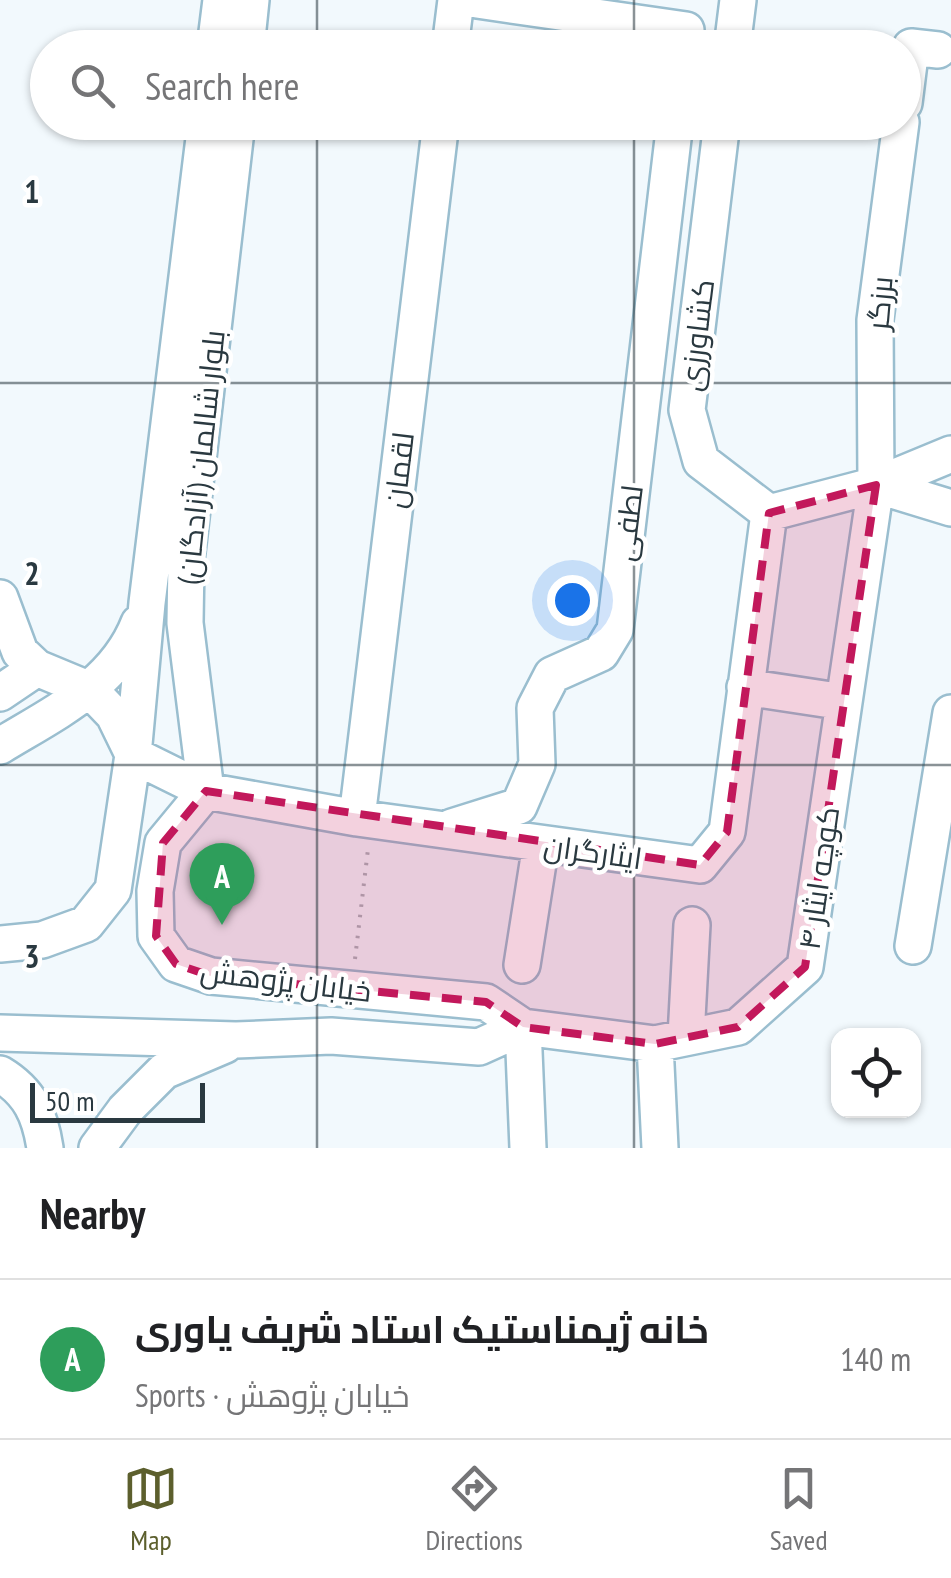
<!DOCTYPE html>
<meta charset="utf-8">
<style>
body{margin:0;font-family:"PT Sans Narrow",Cairo,sans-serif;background:#f6f6f6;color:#202124}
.controls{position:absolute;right:30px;bottom:30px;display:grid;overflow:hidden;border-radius:20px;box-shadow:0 2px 8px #0004}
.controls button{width:90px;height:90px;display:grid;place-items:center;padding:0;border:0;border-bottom:2px solid #e0e0e0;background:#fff;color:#202124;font:50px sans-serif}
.scale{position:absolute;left:30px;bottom:25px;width:175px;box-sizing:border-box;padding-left:10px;border:5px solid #2a3940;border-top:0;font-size:28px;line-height:35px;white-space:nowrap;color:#2a3940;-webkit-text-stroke:8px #fff;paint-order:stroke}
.you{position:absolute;left:572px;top:600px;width:35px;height:35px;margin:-25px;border:8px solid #fff;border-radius:50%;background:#1a73e8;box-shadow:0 0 0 15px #1a73e833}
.badge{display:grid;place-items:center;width:65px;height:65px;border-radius:50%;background:#5c5f2d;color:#fff;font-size:32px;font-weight:700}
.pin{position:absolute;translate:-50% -82px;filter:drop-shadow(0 2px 5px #0008)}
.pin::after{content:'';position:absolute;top:52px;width:35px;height:30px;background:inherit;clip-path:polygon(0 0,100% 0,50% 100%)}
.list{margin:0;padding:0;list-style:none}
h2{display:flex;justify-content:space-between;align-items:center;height:130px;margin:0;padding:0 40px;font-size:42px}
h2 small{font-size:32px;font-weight:400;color:#757577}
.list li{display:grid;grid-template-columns:65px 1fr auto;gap:30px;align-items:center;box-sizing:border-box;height:160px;padding:0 40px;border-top:2px solid #e0e0e0}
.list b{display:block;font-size:38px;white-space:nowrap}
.list p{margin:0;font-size:32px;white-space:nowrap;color:#757577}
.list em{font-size:32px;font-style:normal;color:#757577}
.icon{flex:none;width:55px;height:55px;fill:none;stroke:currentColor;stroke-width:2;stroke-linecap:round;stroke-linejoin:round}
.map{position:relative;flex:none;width:951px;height:1148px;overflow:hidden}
.search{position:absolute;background:#fff;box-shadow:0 2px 8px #0004;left:30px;right:30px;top:30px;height:110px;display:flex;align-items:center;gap:25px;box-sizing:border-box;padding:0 35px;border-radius:55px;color:#757577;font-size:38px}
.sheet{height:290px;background:#fff}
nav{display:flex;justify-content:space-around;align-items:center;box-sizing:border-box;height:140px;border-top:2px solid #e0e0e0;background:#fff;font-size:28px;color:#757577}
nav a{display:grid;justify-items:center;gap:5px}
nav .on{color:#5c5f2d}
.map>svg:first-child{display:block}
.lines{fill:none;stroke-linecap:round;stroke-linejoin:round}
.minor-casing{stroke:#9abecf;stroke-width:40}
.path{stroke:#abb5ba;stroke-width:4;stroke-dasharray:2.5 8;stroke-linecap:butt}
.minor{stroke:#fff;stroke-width:35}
.marked{fill:#c2185b;fill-opacity:0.2;stroke:#c2185b;stroke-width:8;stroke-dasharray:20 12;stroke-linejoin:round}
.grid{fill:none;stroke:#2a3940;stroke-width:2.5;stroke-opacity:0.55}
.labels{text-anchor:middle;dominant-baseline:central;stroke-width:9;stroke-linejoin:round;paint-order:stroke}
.street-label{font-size:30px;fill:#2a3940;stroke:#fff}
.grid-label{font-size:32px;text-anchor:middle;font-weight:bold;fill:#2a3940;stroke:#fff;stroke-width:9;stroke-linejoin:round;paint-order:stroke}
</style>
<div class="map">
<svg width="951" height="1148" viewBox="0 0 951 1148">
<rect width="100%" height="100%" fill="#f2f9fd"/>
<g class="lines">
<g class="minor-casing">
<path id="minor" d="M477 0 686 30
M215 48 221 0
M246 48 251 0
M450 48 456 0
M732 48 738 0
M904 103 911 47 938 50
M237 122 186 561 185 623 206 791 163 843 155 891 156 936 176 964 211 976 486 1002 523 1027 655 1044 738 1027 805 967 876 485 875 320 901 122
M722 122 687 410 701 461 769 513
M876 485 951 508
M769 513 876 485 951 454
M0 598 20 652 37 668 90 690 114 715 133 754
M745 687 844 702
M0 693 37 668
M0 746C54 713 115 685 139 623
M133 755 206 791 357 818 700 865 727 832 769 513
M357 818 441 122
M452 827 519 806 537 764 535 708 552 675 601 653 615 630 675 122
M0 944 42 940 86 924 113 890 133 755 147 603 206 122
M913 946 951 713
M522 965 541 844
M523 1027 528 1148
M0 1033 236 1040 331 1036 479 1047 523 1027
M686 1037 692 925
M655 1044 660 1148
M0 1074C30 1092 40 1115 45 1148
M97 1148 125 1110 164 1071 225 1045"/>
</g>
<path class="path" d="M355 959 368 849"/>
<use href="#minor" class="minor"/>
</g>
<path class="marked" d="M876 485 805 967 738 1027 655 1044 523 1027 486 1002 211 976 176 964 156 936 163 843 206 791 700 865 727 832 769 513Z"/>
<path class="grid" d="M317 0V48M634 0V48M317 122V1148M634 122V1148M0 383H951M0 765H951"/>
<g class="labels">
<g class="street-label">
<text transform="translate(879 303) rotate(-85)">برزگر</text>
<text transform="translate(696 335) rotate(-83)">کشاورزی</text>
<text transform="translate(200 457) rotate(-84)">بلوار شالمان (آزادگان)</text>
<text transform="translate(398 470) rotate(-83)">لقمان</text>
<text transform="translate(627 523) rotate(-83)">لطفی</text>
<text transform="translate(593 851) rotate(8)">ایثارگران</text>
<text transform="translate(818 878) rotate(-82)">کوچه ایثار ۴</text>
<text transform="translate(286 980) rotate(7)">خیابان پژوهش</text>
</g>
</g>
<g class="grid-label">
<text x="32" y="203">1</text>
<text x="32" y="585">2</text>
<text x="32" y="968">3</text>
</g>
</svg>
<div class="controls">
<button><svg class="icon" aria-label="locate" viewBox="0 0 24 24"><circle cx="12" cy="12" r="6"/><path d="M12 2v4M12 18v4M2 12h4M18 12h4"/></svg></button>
</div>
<div class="scale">50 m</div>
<div class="you"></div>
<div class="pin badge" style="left:222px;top:925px;background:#2e9e5b">A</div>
<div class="search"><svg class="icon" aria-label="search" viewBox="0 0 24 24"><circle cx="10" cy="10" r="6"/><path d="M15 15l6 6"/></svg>Search here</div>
</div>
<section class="sheet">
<h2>Nearby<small></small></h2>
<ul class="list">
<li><span class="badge" style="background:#2e9e5b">A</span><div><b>خانه ژیمناستیک استاد شریف یاوری</b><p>Sports · خیابان پژوهش</p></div><em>140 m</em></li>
</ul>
</section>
<nav>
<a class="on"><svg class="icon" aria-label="map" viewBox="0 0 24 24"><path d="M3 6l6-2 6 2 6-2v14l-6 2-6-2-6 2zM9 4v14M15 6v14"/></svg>Map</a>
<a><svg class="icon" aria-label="directions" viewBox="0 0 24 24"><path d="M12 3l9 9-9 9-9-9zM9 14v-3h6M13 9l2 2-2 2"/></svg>Directions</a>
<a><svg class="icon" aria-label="saved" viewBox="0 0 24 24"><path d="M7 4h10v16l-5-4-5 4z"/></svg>Saved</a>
</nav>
